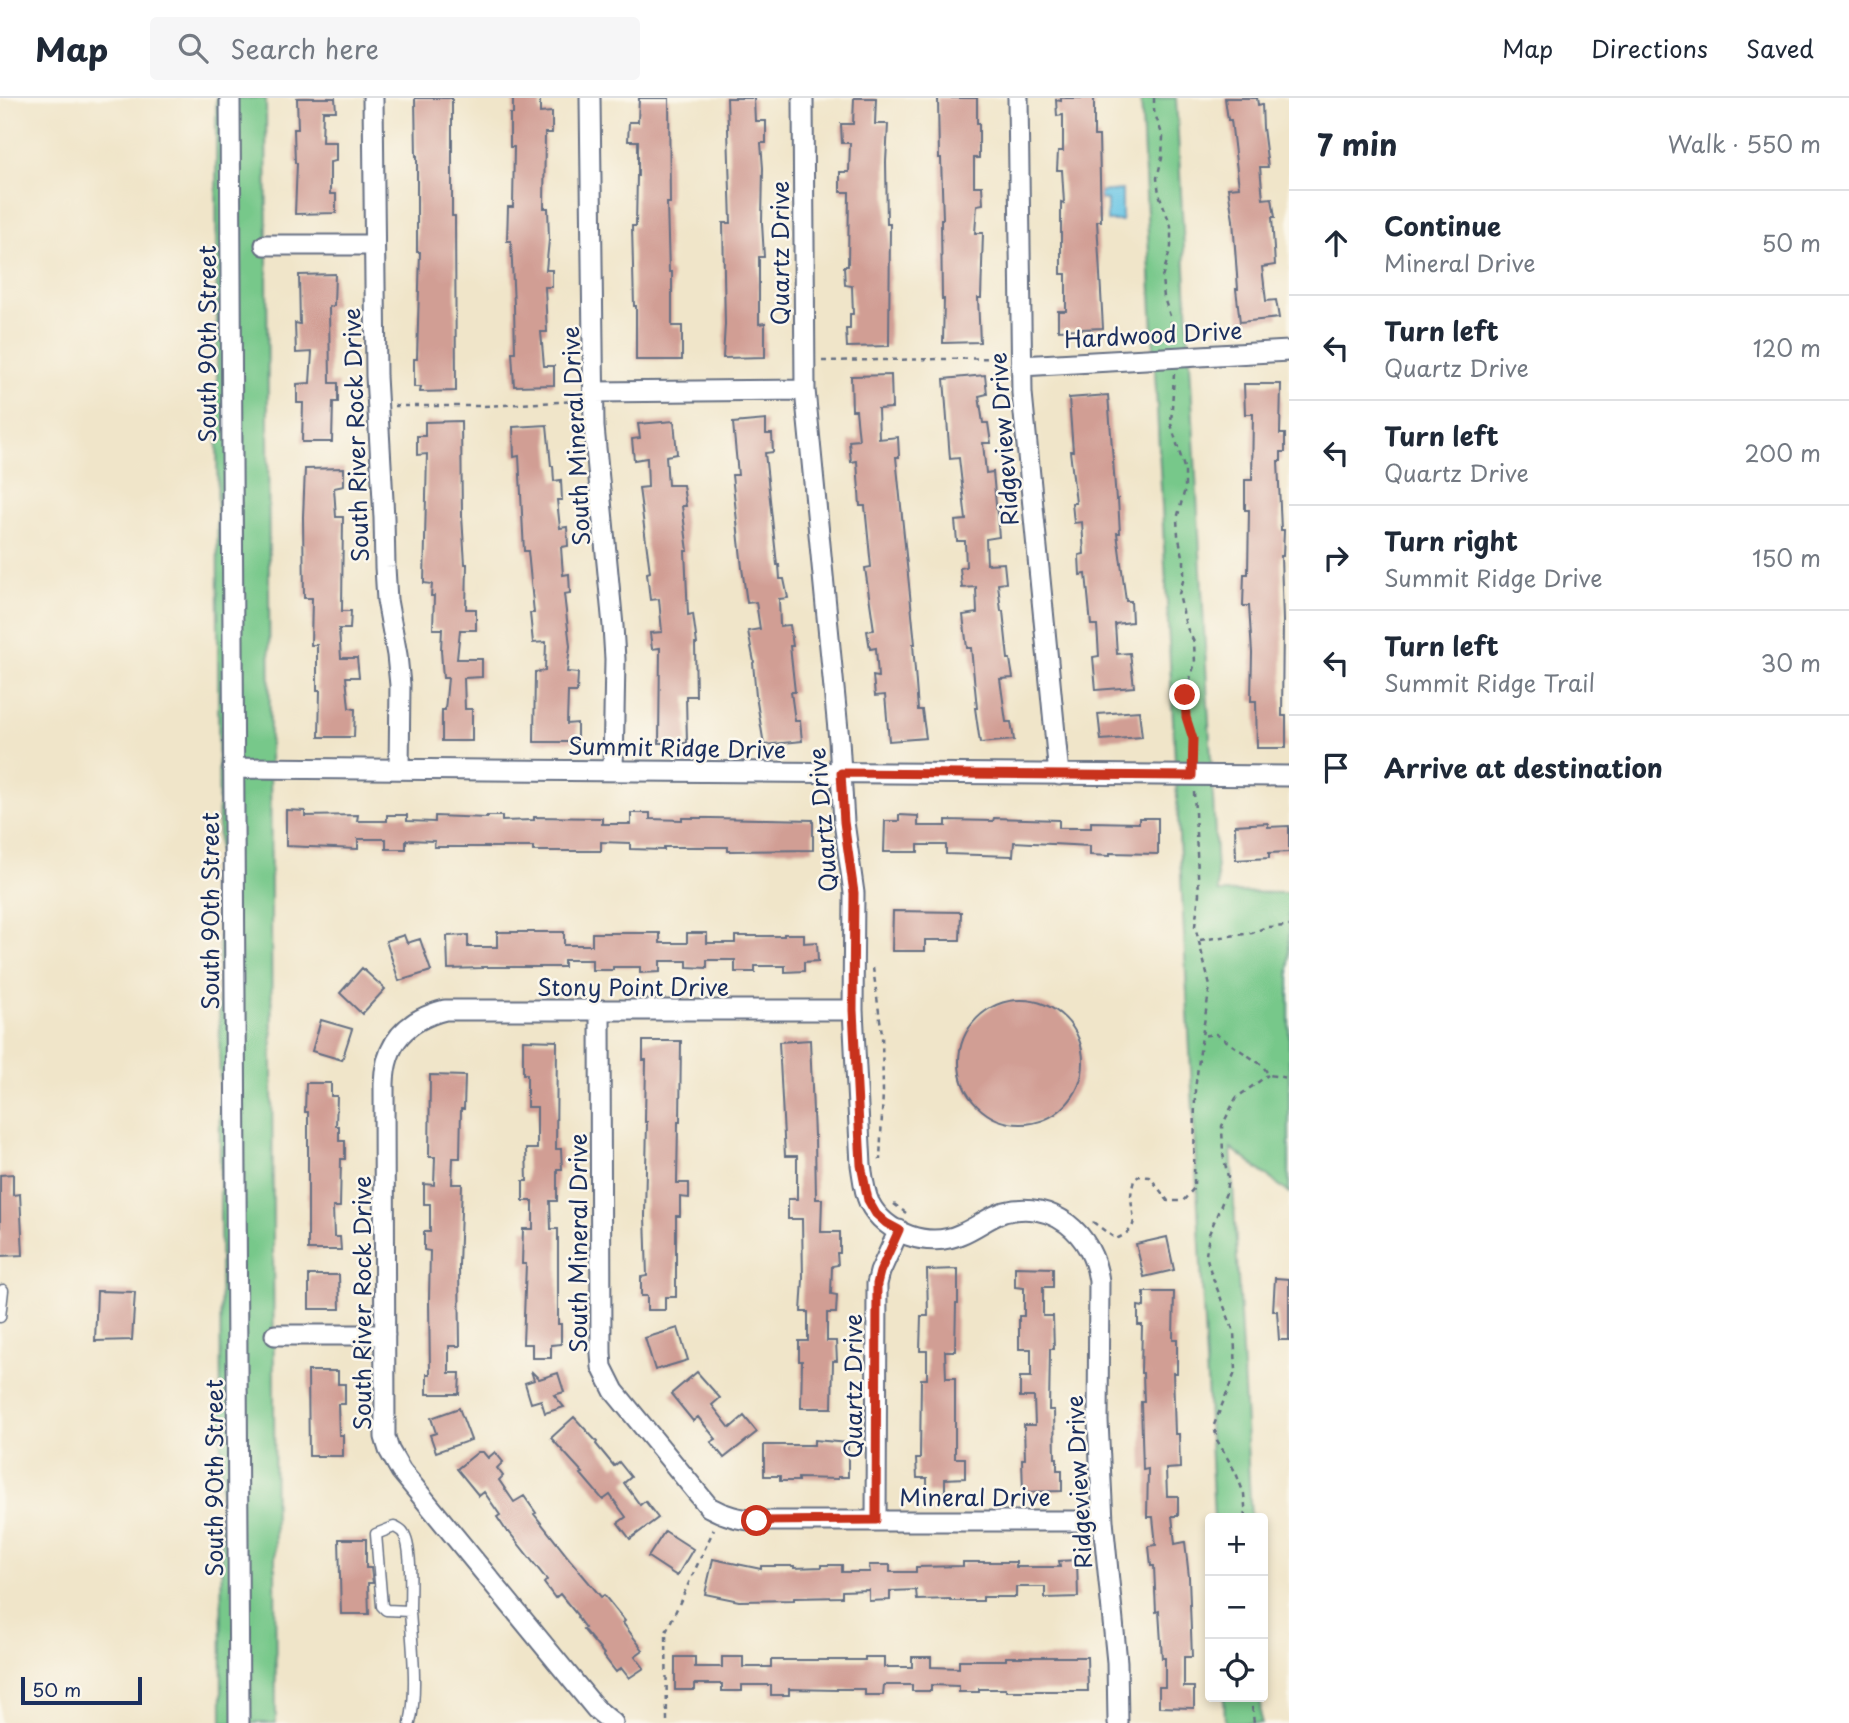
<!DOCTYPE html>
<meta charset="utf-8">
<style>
body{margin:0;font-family:"Playpen Sans",sans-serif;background:#f6f6f7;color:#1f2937}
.controls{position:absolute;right:21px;bottom:21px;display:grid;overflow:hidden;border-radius:7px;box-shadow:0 4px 10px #0003}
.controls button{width:63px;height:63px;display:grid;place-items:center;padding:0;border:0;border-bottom:2px solid #e0e1e3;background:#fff;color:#1f2937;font:35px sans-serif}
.scale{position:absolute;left:21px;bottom:18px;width:121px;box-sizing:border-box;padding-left:7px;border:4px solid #1b2f5e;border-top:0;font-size:19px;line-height:24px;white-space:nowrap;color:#1b2f5e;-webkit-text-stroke:5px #fbf7ec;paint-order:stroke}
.stop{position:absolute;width:21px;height:21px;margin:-16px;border:5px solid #c8321e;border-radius:50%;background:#fff}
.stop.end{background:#c8321e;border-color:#fff;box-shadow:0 2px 7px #0008}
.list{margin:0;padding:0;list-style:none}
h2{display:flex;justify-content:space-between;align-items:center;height:91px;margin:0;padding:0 28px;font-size:30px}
h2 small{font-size:23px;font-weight:400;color:#747a83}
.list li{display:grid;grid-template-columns:46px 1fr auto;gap:21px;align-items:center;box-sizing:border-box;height:105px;padding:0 28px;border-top:2px solid #e0e1e3}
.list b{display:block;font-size:26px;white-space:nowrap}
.list p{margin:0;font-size:23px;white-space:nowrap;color:#747a83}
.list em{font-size:23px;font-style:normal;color:#747a83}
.icon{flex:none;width:38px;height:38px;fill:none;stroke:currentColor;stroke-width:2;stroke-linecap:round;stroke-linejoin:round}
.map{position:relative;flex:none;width:1289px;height:1625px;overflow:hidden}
header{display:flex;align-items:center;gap:42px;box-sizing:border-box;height:98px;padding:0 35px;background:#fff;border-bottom:2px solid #e0e1e3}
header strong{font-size:33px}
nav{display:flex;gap:38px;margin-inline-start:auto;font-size:24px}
.search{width:490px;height:63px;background:#f6f6f7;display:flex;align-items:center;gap:18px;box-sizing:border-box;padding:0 24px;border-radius:7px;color:#747a83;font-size:26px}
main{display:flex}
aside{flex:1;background:#fff}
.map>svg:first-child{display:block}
.green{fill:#77c88a;stroke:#497c74;stroke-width:2}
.water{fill:#66c4e4;stroke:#407aa1;stroke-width:2}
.building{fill:#d19e94}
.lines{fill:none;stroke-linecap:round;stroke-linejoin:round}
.lane-casing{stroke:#666f83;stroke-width:13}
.street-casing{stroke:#666f83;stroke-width:23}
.path{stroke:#666f83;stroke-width:2.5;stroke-dasharray:5 5;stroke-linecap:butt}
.lane{stroke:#fff;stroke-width:10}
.street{stroke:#fff;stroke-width:19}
.route{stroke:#c8321e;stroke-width:9}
.labels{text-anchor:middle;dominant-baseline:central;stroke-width:5;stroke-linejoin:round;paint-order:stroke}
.street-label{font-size:23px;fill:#1b2f5e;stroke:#fbf7ec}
</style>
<header>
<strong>Map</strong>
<div class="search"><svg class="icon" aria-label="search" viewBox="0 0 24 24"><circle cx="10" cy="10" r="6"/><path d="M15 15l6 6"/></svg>Search here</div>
<nav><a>Map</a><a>Directions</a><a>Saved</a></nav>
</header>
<main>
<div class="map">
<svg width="1289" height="1625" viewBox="0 0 1289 1625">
<rect width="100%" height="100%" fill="#fbf7ec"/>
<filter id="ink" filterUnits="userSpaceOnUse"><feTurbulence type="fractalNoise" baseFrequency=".0143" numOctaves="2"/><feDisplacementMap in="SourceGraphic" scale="14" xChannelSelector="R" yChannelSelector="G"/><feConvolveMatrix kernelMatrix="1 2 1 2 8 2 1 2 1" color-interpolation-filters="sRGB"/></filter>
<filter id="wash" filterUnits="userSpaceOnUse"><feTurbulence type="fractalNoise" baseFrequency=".00686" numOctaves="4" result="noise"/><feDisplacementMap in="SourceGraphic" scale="28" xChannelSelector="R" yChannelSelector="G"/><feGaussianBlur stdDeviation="1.57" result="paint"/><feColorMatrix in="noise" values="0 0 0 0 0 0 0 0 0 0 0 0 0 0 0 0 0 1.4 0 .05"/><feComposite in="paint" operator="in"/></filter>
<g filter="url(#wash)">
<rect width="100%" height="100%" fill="#f0e5c9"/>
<path class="green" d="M216 0H266L276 1625H222Z
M1141 0H1176L1218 794 1289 795V1095L1231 1050 1251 1420H1214Z
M1224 1599H1260L1261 1625H1225Z"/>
<path class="water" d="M1122 92V123H1107V102L1100 101 1099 94Z"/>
<g id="blocks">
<path class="building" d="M297 0H335L336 13H323L322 44H336V63L330 64V96H336V115L295 116 297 65H295L294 31H298Z
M415 0H452V118H455L456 293 420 294 421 289H414V261H417L420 154H417V58H416Z
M513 0H540V15L552 14V35H545L544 110H548L549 142 546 172H552V189H545L547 234H541L544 268H554V287L514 288 512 254H515L514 208 511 143H507L508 109H513L514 49H510V16H513Z
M639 0H669L670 105H667L669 174H672V228H682V262H636V208H634L632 128H636L637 78H638V43H628L629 24H638Z
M727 0H754L755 23H766V45H761L763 70 762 125 764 159H759V226L765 225V259L723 260 725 226 723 125H731Z
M854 0H876L875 26H888L886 64 887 126H890L889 248 847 249 846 231H850V216H853L852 188 845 187 844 168H848L849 94H840V74H849L850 45H842L841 26H853Z
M938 0H977V25H979V60H974V88H982L983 106 977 107 975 135H983L981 200H978L980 244 943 245 944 201H942L941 121H943L941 60H939Z
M1061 0H1094V38H1099L1101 123H1097L1103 230 1058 232V213H1066V176H1061V104L1064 105 1062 72H1057L1058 53H1063V17L1057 18 1056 2 1061 3Z
M1225 0H1257L1258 7 1262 6 1263 30 1268 69H1260L1263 101 1272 100 1275 119H1272L1275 167 1262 169 1266 203 1276 202 1279 220 1240 224 1236 191H1238L1233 122 1228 90 1239 89 1231 22H1228Z
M335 176 334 208 329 209 330 285H338V304H333L332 344H302L303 305H297V286L310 285 312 254 296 255 295 225 300 226 299 177Z
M891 277 892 310 878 311 879 341 898 339 899 359H896L915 546H913L918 612H922L926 640 889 643 885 597 875 598 873 578 878 579 876 550 870 551 867 533 874 532 865 470 871 469 865 408H860L857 363 851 364 849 343 859 342 856 312H852L851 278Z
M985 277 987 296 979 298 983 325H988L991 345H983L986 375 993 374 999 439 986 441 987 466 1004 465 1006 485 998 486 1001 513H1003L1008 561H1010L1013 580 1000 581 1006 624H1011L1014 642 980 645 975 610H977L971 550H967L963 517 977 515 976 489 962 490 960 470 966 469 965 443H957L955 423 966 422 959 360 950 361 944 281Z
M1244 286H1281L1280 336H1285V354H1281V363H1278L1281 432H1284L1283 458H1281L1283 523 1282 618H1286V650H1257L1256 603H1251L1252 555 1249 508H1243L1244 476H1248L1249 412H1245V382H1252L1253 316H1245Z
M1108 297 1116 402 1118 401 1120 435H1117L1126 503H1131L1132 524 1115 526 1117 556 1130 555 1134 589 1096 592 1093 559 1099 558 1097 527H1091L1086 476 1080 477 1079 457 1084 456 1082 424 1074 425 1072 405H1076L1070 353H1073L1069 300Z
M766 322V336H772L773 354 765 355 777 467H779L780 481H784L788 500 779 501 780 528 790 527 793 548H790L795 594H791L795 623H800L802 643 764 647 756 598 753 565 754 564 748 533 760 531 756 504 747 505 742 470 732 377H738L733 325Z
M461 323 462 418 465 466H467L466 511H476V532H460L457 561H482V579L464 580 465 611H472V643H442V612H445L448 580H443L441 552 442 531H433L434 498H431L432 486 424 485 427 356 417 357V338H425V324Z
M674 323 677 356 666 358 668 387H683L686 408H682L688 453H685L688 517 693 516 697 546H695L696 598H686L687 645H659L660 550 652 551 650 535 662 534 659 501 650 502 647 475 650 474 639 390 648 389 647 360 634 362 632 341 640 340 638 326Z
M547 327 551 368H553L554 383 561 382 562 402H557L560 430 567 429 568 448 561 449 563 477 569 476 570 495 564 496 570 548 567 574 578 575 577 594H568L567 626 577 625V644H534L535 574 545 573 546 544 533 545 530 515H534L528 453H524L519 358 514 359 513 329Z
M344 370V388L334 390 336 419H343L342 513H351L350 531H339L341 560H357L359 579H346L349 610 355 611 354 639H319L320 592H317V547H311L312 500H304L303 419 305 371Z
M1139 613 1142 639 1101 642 1098 616Z
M286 712 305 713V718L358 717 357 723H387V717H407V723L435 724V718L487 720V718H502V723L534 722V719L602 720V726H631V715H650V721L682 722V720H710L813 722V752L728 753V749H664V752L630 751V745L601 744V753H533V749H434L435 743 406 742V751H386V741H358V751L286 748Z
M899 717 918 718V728H946V722L993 723 994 720 1059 722V730H1091V724L1139 725V720H1158V756L1110 755V758L1090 757V748L1014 744 1013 758 946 756V747H918V754H884L885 723H899Z
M1268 725V729L1289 728V754L1269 755V760L1236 762 1235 727Z
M893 813 961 814 960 842H925V853H892Z
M497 834H564V847H592V835H660V845H687V835H707V845H735V838H784V836H804V845L817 844 818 863 804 864V873L785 874V868H755V874H735V862H707V870L687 869V863H660V874L640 875V869H613V872H592V862H564V869H482V870L448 871 447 838 468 837V849H497Z
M404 837 407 845 420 841 431 873 399 883 386 843Z
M362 870 385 891 362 916 340 895Z
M959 964a62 62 0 1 1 124 0a62 62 0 1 1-124 0Z
M321 922 352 931 342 962 312 953Z
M523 942 557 943 556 1051H561L562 1071H557V1103H550L551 1131H558V1226H561V1246L551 1247V1260H532V1246H523L526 1166H522L523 1131H533V1103H523V1083H527L526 1051H537V1009H527V976H523Z
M810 942 814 1038H815L816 1101H822L821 1134H840V1155H837L838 1167 832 1168 831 1196 837 1197 836 1215H827V1243H836L837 1263H833L832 1310H801L802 1263H799V1243H808V1214H801L803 1181 802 1121H788V1101H797V1058H785L779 944Z
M643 943H681L680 1024H678L677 1085H689V1100L680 1099V1118H676V1199H665V1212H647V1198H641V1179L647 1178 645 1118 647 1024H645L646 962H643Z
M430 977 465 978 464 1011H461L460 1060H453L452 1086H462L459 1167 460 1248H449V1275H460L459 1296H427V1276H430L429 1201 430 1153 424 1152V1134H430V1106H424V1086L434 1087 435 1059H429Z
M306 985H331V998H337L336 1028H339V1043H345V1061H341L340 1109H333L334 1139H340L341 1152H308V1014H305Z
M13 1076V1097L20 1096 23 1157 0 1158V1077Z
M1167 1139 1174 1172 1144 1179 1136 1146Z
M1015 1169 1053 1170V1189H1043V1218H1053L1054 1251H1050L1049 1312H1054L1055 1360H1057V1372H1062V1393L1023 1394 1022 1361H1025L1024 1327H1035L1034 1299H1020V1279H1031V1251H1019V1218H1024V1190L1015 1189Z
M958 1171V1206H956L955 1253H945L946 1280H955V1360H965V1380L945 1381V1394L927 1395V1380H917L916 1361H920L921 1281H927V1253H920L921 1218H928L927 1172Z
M309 1177H339L340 1211H309Z
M1275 1180 1289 1181V1242H1279L1277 1213H1273Z
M97 1193 135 1194 132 1242 95 1243Z
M1144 1194H1174L1173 1241H1177V1275H1173L1175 1336H1179L1180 1370 1166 1371 1167 1398H1178V1418H1172L1175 1446 1185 1444 1189 1479 1192 1559H1184V1589H1194V1610L1159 1609V1589H1165V1560H1162L1159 1513 1156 1514 1154 1468H1151L1149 1448 1156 1447 1153 1419H1147L1148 1371 1143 1372 1141 1304H1144L1143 1275H1141L1142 1227H1138V1208L1144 1209Z
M678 1230 688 1262 655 1272 645 1240Z
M308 1273H338V1286H345V1306H338L339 1337H343V1358H309Z
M531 1273 539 1281 558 1275 564 1294 554 1297 564 1309 545 1315 541 1302 531 1305 525 1285 534 1282Z
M697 1274 720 1300 712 1307 730 1330 744 1318 757 1334 724 1360 711 1344 716 1341 698 1319 693 1323 671 1296Z
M459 1310 471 1342 436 1354 430 1337 436 1335 431 1320Z
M574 1319 597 1344 596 1346 614 1368 619 1364 631 1379 624 1385 640 1407 645 1403 658 1420 630 1441 618 1425 626 1419 610 1397 603 1402 581 1376 583 1375 551 1340Z
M814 1342 848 1345V1379H838V1381L798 1380V1383H780V1378H764V1347H814Z
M478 1354H483L488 1360 495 1354 503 1364 497 1370 503 1378 499 1382 514 1404 524 1398 536 1415 534 1416 571 1463 601 1499 604 1497 625 1523 623 1525 643 1552 635 1558 644 1570 629 1580 621 1570 616 1574 603 1557 604 1556 583 1531 585 1530 577 1519 578 1518 560 1496 555 1500 544 1485 547 1482 509 1434H507L497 1419 500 1417 484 1394 479 1398 457 1371Z
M665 1433 693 1451 677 1478 648 1459Z
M339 1441H366V1470H371L373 1485H368L369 1516H341Z
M713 1461 761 1471V1468H794V1470L822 1469V1467H842V1474H870L869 1467H890V1474H916V1469L963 1468V1464H1016V1469H1060L1059 1463 1077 1462 1078 1499 1045 1500V1489H1016V1499H983V1503H950V1501L917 1502 916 1492 890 1493V1502L869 1503V1492L842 1493V1499L794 1500V1502L739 1503 705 1496Z
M675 1559H695V1569H722V1559H743V1569H771V1562H865V1559H884V1569H912V1559H931V1569L959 1570V1562H1006V1559H1087L1088 1593H1006V1591H979V1594H959V1588L931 1587V1593H912V1587H884L883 1597H865V1591H837V1592L789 1591V1597H771V1587H742V1593H722V1586H695V1592H675Z"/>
</g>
</g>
<g filter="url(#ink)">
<use href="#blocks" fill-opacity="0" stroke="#666f83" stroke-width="2"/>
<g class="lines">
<g class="lane-casing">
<path id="lane" d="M0 1219 3 1192
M394 1429C395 1429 402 1433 403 1435 413 1448 410 1496 410 1513L386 1512 382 1508 376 1436Z
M410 1625C418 1593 412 1547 410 1513"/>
</g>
<g class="street-casing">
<path id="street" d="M230 0 239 1625
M373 0 376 278 384 420 385 469 387 502 397 557 400 587 399 671
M590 0 594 329 613 528 615 561 613 673
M803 0 805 292 839 642 844 724 854 795 853 912 861 1067C863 1079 864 1093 869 1104 885 1136 929 1151 961 1136 976 1130 989 1119 1004 1114 1053 1101 1093 1136 1099 1183L1098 1323 1103 1423 1117 1564 1118 1625
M1018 0 1022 295 1059 677
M265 147H374
M1021 268 1289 253
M594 294 805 292
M233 670 1289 678
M600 912 601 1255 602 1269 614 1293 709 1409C725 1418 739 1421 757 1423H1103
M275 1237H385
M876 1422 877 1186 880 1174 899 1132
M613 1625 596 1611 401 1373 389 1352 385 1339 384 986C385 945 406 922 445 912H853"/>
</g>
<path class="path" d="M1154 0V13L1163 39 1162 60 1157 80 1159 96 1171 128V149L1162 180 1164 200 1171 221 1172 242
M822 263 1004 260
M1174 276 1171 326 1185 373V391L1177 421 1178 437 1184 462V480L1179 496 1186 528 1194 544 1195 565 1185 597 1186 619 1193 641V659
M394 308H484L576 303
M1194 694 1199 796 1195 828 1210 888 1202 938 1216 936 1262 967 1269 977 1289 980
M1200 842 1252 835 1266 829 1289 828
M873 870 882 936 883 994 880 1062
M894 1106 906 1115
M1093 1124 1116 1141C1142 1129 1132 1121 1131 1099 1131 1093 1133 1087 1134 1082L1139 1078 1150 1079 1168 1103H1183L1194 1090 1195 992 1202 938
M1246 1420 1244 1396 1236 1375 1217 1342 1214 1327 1236 1272 1234 1234 1211 1175 1206 1157 1209 1136 1226 1095 1228 1079 1223 1056 1222 1028 1236 1000 1268 977
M1251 1599 1254 1625
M667 1623 666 1534 714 1431"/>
<use href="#lane" class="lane"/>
<use href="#street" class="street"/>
</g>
</g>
<g class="lines" filter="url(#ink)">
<path class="route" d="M757 1423 876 1422 877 1186 880 1174 899 1132 886 1125 876 1116 868 1102 861 1067 853 912 854 795 844 724 841 675 1192 678 1193 641 1186 619 1185 597"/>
</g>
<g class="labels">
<g class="street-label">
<text transform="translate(779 155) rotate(-90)">Quartz Drive</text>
<text transform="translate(1153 236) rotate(-3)">Hardwood Drive</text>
<text transform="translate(206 246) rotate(-90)">South 90th Street</text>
<text transform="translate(355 337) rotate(-92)">South River Rock Drive</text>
<text transform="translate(575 338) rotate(-93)">South Mineral Drive</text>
<text transform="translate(1003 341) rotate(-94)">Ridgeview Drive</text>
<text transform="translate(677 649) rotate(1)">Summit Ridge Drive</text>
<text transform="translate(822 722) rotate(-95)">Quartz Drive</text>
<text transform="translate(209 813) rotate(-90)">South 90th Street</text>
<text x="633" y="888">Stony Point Drive</text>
<text transform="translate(577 1145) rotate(-90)">South Mineral Drive</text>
<text transform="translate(361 1205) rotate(-90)">South River Rock Drive</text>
<text transform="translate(852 1288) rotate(-90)">Quartz Drive</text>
<text transform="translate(213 1380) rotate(-90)">South 90th Street</text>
<text transform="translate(1078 1384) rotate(-93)">Ridgeview Drive</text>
<text x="975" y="1398">Mineral Drive</text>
</g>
</g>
</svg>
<div class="controls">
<button>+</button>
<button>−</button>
<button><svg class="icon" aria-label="locate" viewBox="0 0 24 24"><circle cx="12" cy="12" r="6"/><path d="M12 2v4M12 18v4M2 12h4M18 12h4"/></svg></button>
</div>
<div class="scale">50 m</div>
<div class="stop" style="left:757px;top:1423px"></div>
<div class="stop end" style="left:1185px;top:597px"></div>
</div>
<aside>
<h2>7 min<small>Walk · 550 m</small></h2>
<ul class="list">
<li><svg class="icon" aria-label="ahead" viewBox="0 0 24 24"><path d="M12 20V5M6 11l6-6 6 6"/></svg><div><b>Continue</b><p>Mineral Drive</p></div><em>50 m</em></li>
<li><svg class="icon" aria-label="left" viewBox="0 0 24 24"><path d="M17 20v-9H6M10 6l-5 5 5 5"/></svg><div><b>Turn left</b><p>Quartz Drive</p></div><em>120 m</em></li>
<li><svg class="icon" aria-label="left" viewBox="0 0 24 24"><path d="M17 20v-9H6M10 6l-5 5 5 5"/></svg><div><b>Turn left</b><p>Quartz Drive</p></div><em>200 m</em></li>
<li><svg class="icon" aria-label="right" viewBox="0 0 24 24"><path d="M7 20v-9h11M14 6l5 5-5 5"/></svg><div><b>Turn right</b><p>Summit Ridge Drive</p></div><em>150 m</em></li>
<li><svg class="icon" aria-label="left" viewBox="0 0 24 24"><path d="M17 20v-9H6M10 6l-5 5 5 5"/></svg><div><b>Turn left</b><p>Summit Ridge Trail</p></div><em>30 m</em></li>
<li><svg class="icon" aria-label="arrive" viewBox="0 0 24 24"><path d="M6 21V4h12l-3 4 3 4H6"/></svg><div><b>Arrive at destination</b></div></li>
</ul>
</aside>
</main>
